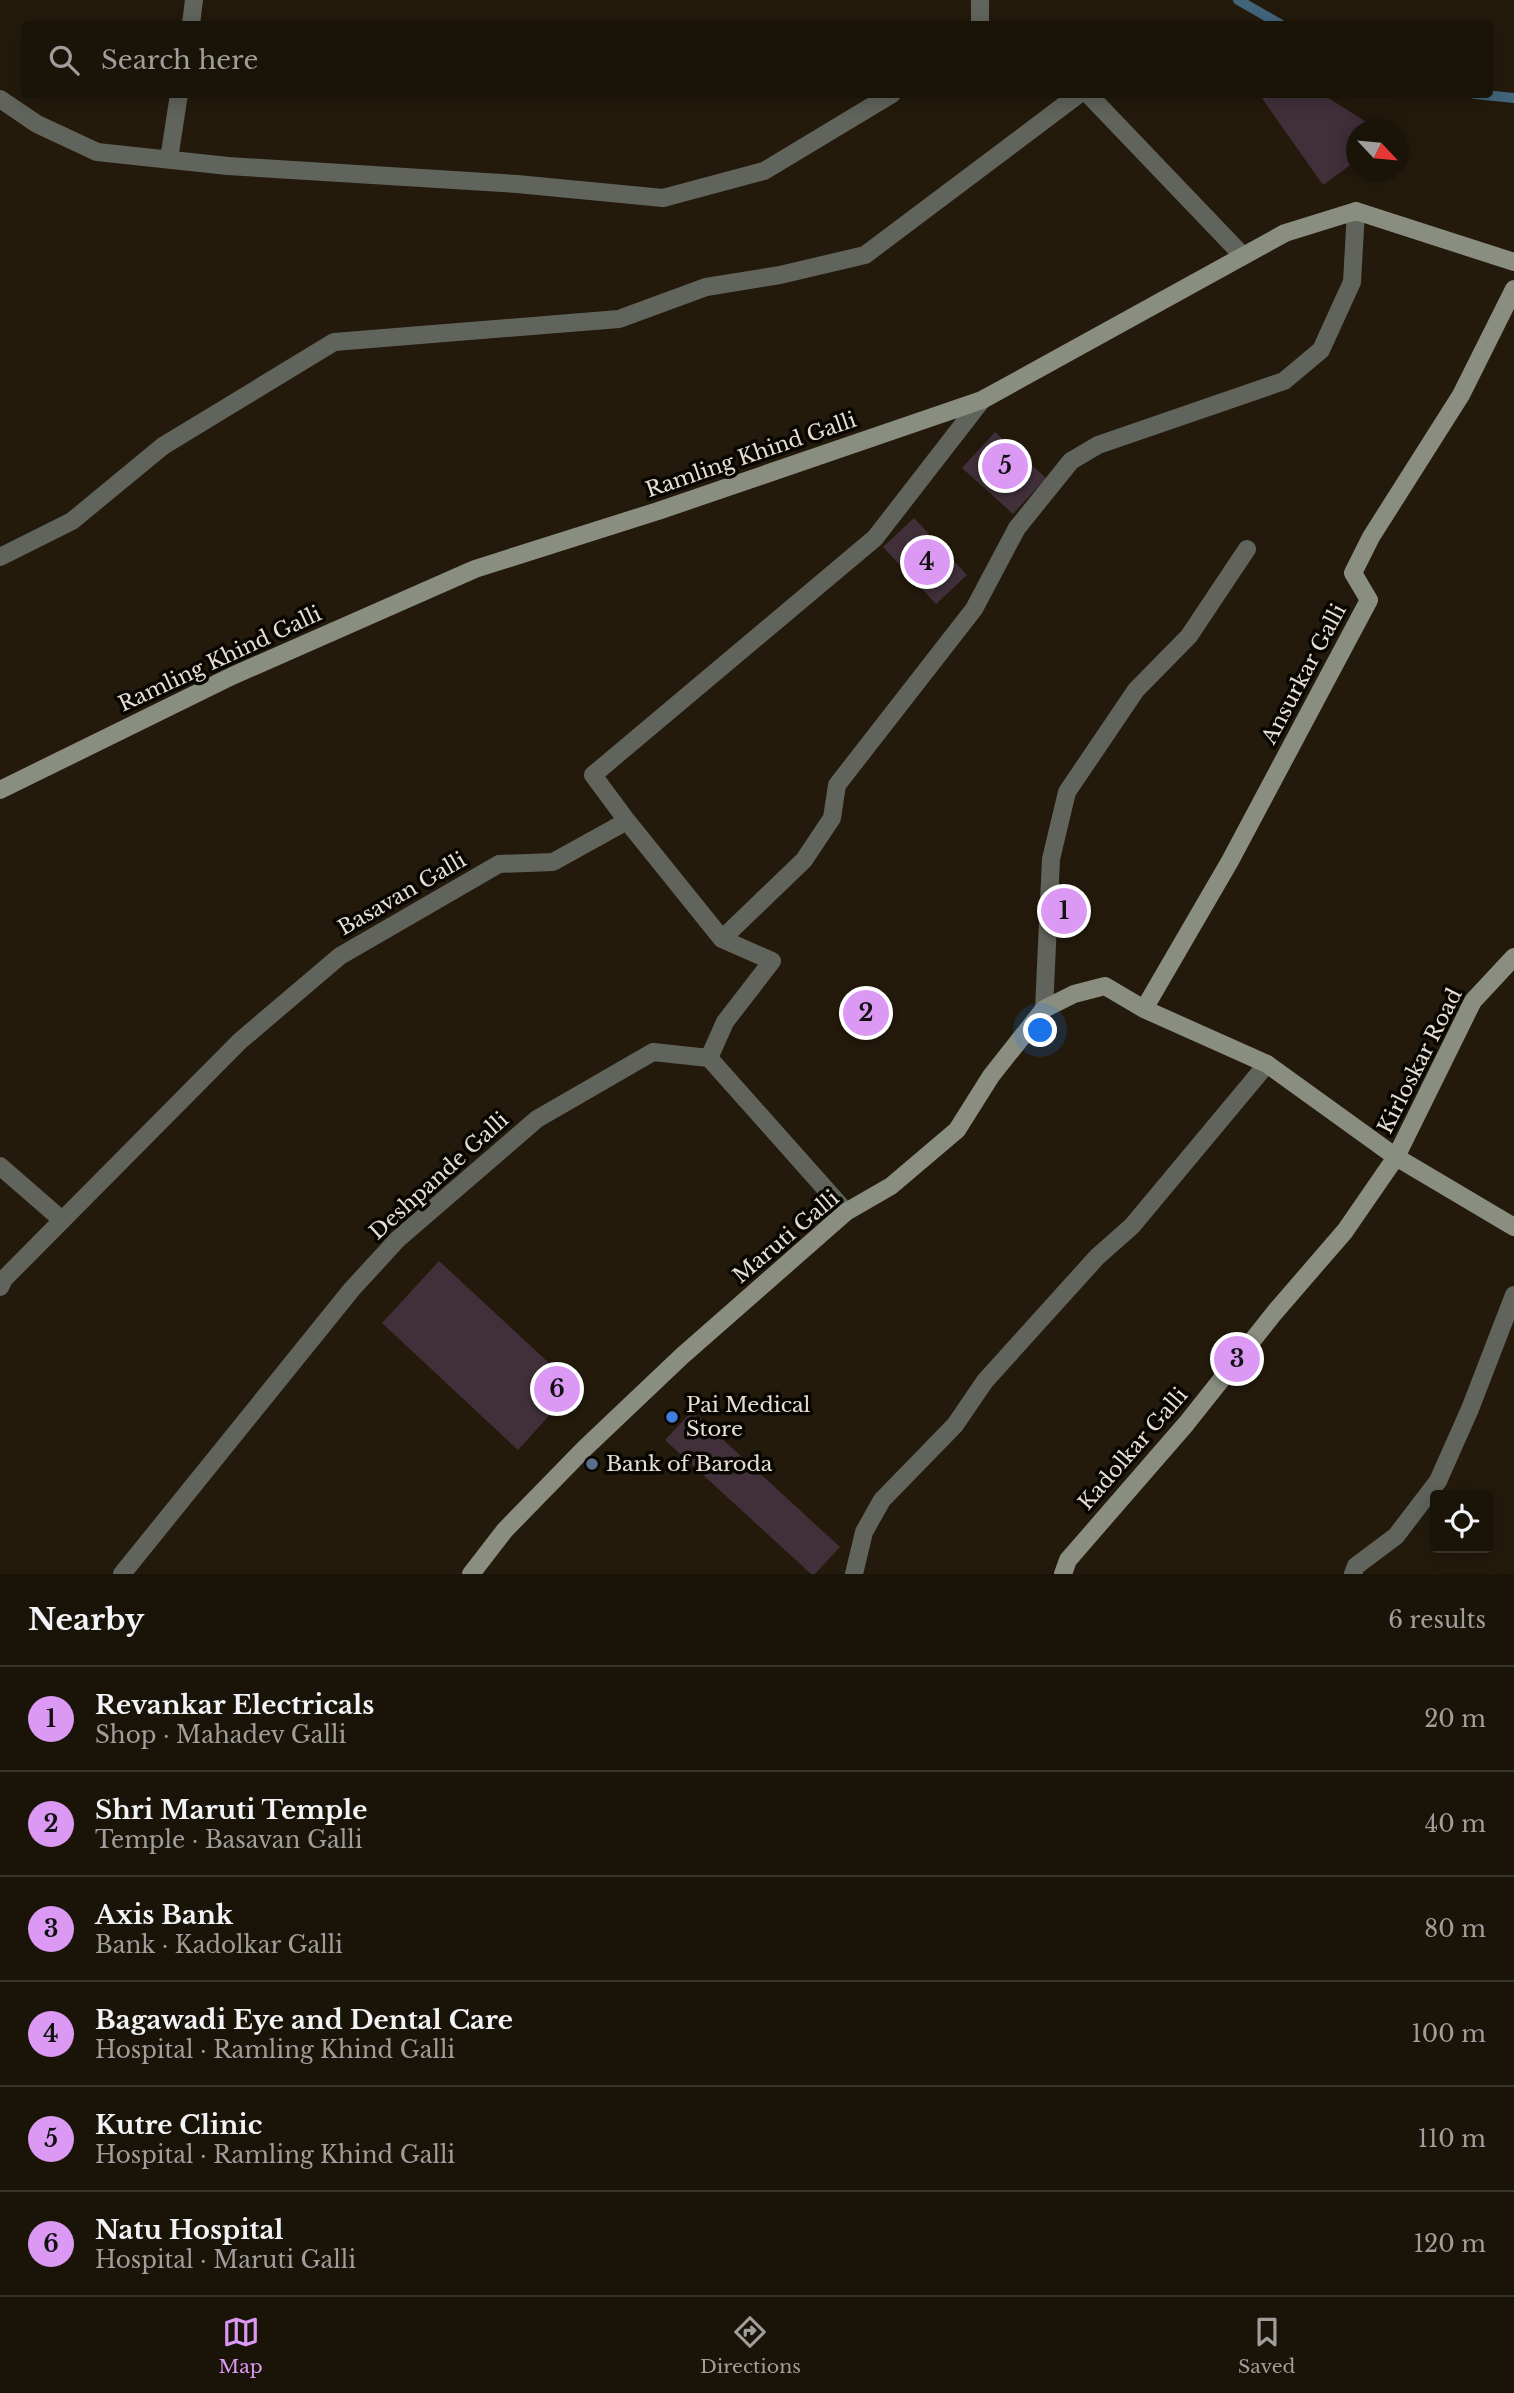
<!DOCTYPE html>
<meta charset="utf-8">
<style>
body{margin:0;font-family:"Libre Baskerville",serif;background:#231d12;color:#f1f3f6}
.controls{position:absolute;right:21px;bottom:21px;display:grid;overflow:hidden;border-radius:7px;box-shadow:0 4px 18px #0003}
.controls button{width:63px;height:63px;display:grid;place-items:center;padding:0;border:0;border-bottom:2px solid #383329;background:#1a1408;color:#f1f3f6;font:35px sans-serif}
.compass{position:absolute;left:1346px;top:119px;width:63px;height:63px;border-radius:50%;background:#1a1408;box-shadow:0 4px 18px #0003;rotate:116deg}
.you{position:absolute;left:1041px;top:1031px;width:24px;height:24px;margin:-18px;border:5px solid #fff;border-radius:50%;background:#1a73e8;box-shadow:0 0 0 10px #1a73e833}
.badge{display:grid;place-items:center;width:46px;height:46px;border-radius:50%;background:#dc99f4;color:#111;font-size:23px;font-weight:700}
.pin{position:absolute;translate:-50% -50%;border:4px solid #fff;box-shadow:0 2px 7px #0006}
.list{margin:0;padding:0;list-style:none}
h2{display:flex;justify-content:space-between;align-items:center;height:91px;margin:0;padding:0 28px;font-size:30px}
h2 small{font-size:23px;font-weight:400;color:#9f9e9c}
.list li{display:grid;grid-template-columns:46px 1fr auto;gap:21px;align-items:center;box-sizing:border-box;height:105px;padding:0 28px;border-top:2px solid #383329}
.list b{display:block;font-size:26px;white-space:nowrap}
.list p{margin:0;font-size:23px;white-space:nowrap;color:#9f9e9c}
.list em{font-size:23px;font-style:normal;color:#9f9e9c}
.icon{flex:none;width:38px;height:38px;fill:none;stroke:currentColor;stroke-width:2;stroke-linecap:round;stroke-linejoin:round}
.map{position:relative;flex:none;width:1514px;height:1574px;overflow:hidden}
.search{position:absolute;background:#1a1408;box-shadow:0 4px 18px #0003;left:21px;right:21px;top:21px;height:77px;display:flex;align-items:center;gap:18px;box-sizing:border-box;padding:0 24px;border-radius:7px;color:#9f9e9c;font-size:26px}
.sheet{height:721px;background:#1a1408}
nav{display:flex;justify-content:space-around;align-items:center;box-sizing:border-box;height:98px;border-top:2px solid #383329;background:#1a1408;font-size:19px;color:#9f9e9c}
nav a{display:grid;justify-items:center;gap:4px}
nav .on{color:#dc99f4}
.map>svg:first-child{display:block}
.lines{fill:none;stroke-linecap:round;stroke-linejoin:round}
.stream{stroke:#42657b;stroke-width:10}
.building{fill:#41303a}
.street{stroke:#61645c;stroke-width:18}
.secondary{stroke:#898e81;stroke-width:18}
.shop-dot{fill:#3f7fe0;stroke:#090602;stroke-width:2.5}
.service-dot{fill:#5c6f8a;stroke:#090602;stroke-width:2.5}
.labels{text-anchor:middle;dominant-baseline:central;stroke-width:7;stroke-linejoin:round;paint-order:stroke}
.street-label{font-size:21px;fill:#e4ded5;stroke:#090602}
.poi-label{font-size:21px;fill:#e4ded5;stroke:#090602;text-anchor:start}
</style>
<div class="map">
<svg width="1514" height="1574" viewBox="0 0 1514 1574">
<rect width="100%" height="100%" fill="#231a0b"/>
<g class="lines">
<path class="stream" d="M1238 0 1280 24
M1475 94 1514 98"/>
</g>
<path class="building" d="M1259 94H1322L1379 130H1356V161L1323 185Z
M995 432 1046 478 1013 514 962 468Z
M914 518 967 575 936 604 883 547Z
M439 1261 575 1387 518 1450 382 1323Z
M692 1411 840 1547 815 1574H811L665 1440Z"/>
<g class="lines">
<path class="street" d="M191 24 194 0
M980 24V0
M1088 94 1243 256
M0 99 37 124 97 152 228 166 517 184 663 198 764 171 892 94
M169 159 179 94
M0 557 72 521 163 446 334 342 619 319 706 287 780 275 865 255 1079 94
M627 821 593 775 875 538 982 400
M722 939 804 860 832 818 837 785 974 609 1017 528 1071 461 1098 445 1284 381 1321 350 1352 282 1356 211
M1044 1009 1051 859 1067 792 1136 690 1189 636 1247 549
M0 1166 62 1220
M0 1287 4 1279 240 1041 340 956 499 864 553 862 627 821 722 939 772 961 725 1022 709 1058
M122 1574 352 1289 398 1239 537 1119 653 1052 709 1058 846 1212
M854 1574 864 1532 882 1500 955 1425 985 1381 1097 1257 1132 1226 1267 1064
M1353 1574 1356 1566 1396 1536 1438 1481 1470 1409 1514 1295"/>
<path class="secondary" d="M0 790 232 676 475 569 658 511 982 400 1285 233 1356 211 1514 262
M1144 1009 1230 861 1369 600 1353 573 1371 537 1461 395 1514 289
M471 1574 505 1530 585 1448 682 1356 846 1212 891 1186 957 1130 991 1076 1044 1009 1074 994 1105 986 1144 1009 1267 1064 1396 1157 1514 1227
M1063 1574 1068 1560 1186 1424 1275 1312 1345 1231 1396 1157 1473 1001 1514 957"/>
</g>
<circle class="shop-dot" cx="672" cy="1417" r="7"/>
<circle class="service-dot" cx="592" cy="1464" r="7"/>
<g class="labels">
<g class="street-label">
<text transform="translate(751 455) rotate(-19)">Ramling Khind Galli</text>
<text transform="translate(220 659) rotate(-25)">Ramling Khind Galli</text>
<text transform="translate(1304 674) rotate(-62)">Ansurkar Galli</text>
<text transform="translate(402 894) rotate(-30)">Basavan Galli</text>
<text transform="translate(1420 1061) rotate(-63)">Kirloskar Road</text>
<text transform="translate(439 1176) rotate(-42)">Deshpande Galli</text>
<text transform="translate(786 1237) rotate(-40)">Maruti Galli</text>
<text transform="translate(1133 1449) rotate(-49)">Kadolkar Galli</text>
</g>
<g class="poi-label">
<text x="686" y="1405">Pai Medical<tspan x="686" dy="24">Store</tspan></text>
<text x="606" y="1464">Bank of Baroda</text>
</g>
</g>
</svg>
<div class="controls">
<button><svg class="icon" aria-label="locate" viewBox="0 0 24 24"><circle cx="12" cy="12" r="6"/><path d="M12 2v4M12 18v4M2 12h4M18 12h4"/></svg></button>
</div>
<svg class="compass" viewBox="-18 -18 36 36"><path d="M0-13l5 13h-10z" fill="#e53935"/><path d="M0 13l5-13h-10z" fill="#9f9e9c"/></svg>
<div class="you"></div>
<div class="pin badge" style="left:1064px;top:911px">1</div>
<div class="pin badge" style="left:866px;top:1013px">2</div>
<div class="pin badge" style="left:1237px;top:1359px">3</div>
<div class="pin badge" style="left:927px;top:562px">4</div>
<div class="pin badge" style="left:1005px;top:466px">5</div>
<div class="pin badge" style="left:557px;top:1389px">6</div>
<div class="search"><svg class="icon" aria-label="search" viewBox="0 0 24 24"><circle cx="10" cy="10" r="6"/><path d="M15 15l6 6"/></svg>Search here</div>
</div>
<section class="sheet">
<h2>Nearby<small>6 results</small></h2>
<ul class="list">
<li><span class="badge">1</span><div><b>Revankar Electricals</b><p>Shop · Mahadev Galli</p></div><em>20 m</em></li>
<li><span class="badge">2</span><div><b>Shri Maruti Temple</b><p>Temple · Basavan Galli</p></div><em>40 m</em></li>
<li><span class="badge">3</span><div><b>Axis Bank</b><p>Bank · Kadolkar Galli</p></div><em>80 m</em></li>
<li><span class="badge">4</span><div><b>Bagawadi Eye and Dental Care</b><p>Hospital · Ramling Khind Galli</p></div><em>100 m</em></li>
<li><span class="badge">5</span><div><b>Kutre Clinic</b><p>Hospital · Ramling Khind Galli</p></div><em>110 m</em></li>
<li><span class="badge">6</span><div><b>Natu Hospital</b><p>Hospital · Maruti Galli</p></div><em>120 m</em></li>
</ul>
</section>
<nav>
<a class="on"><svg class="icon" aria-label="map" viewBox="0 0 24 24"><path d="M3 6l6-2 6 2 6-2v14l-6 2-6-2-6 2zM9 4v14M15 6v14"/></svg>Map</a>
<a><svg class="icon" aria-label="directions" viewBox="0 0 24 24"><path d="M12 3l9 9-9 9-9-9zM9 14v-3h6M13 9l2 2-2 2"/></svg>Directions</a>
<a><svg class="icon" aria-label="saved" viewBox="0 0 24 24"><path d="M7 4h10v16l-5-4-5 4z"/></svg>Saved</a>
</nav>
